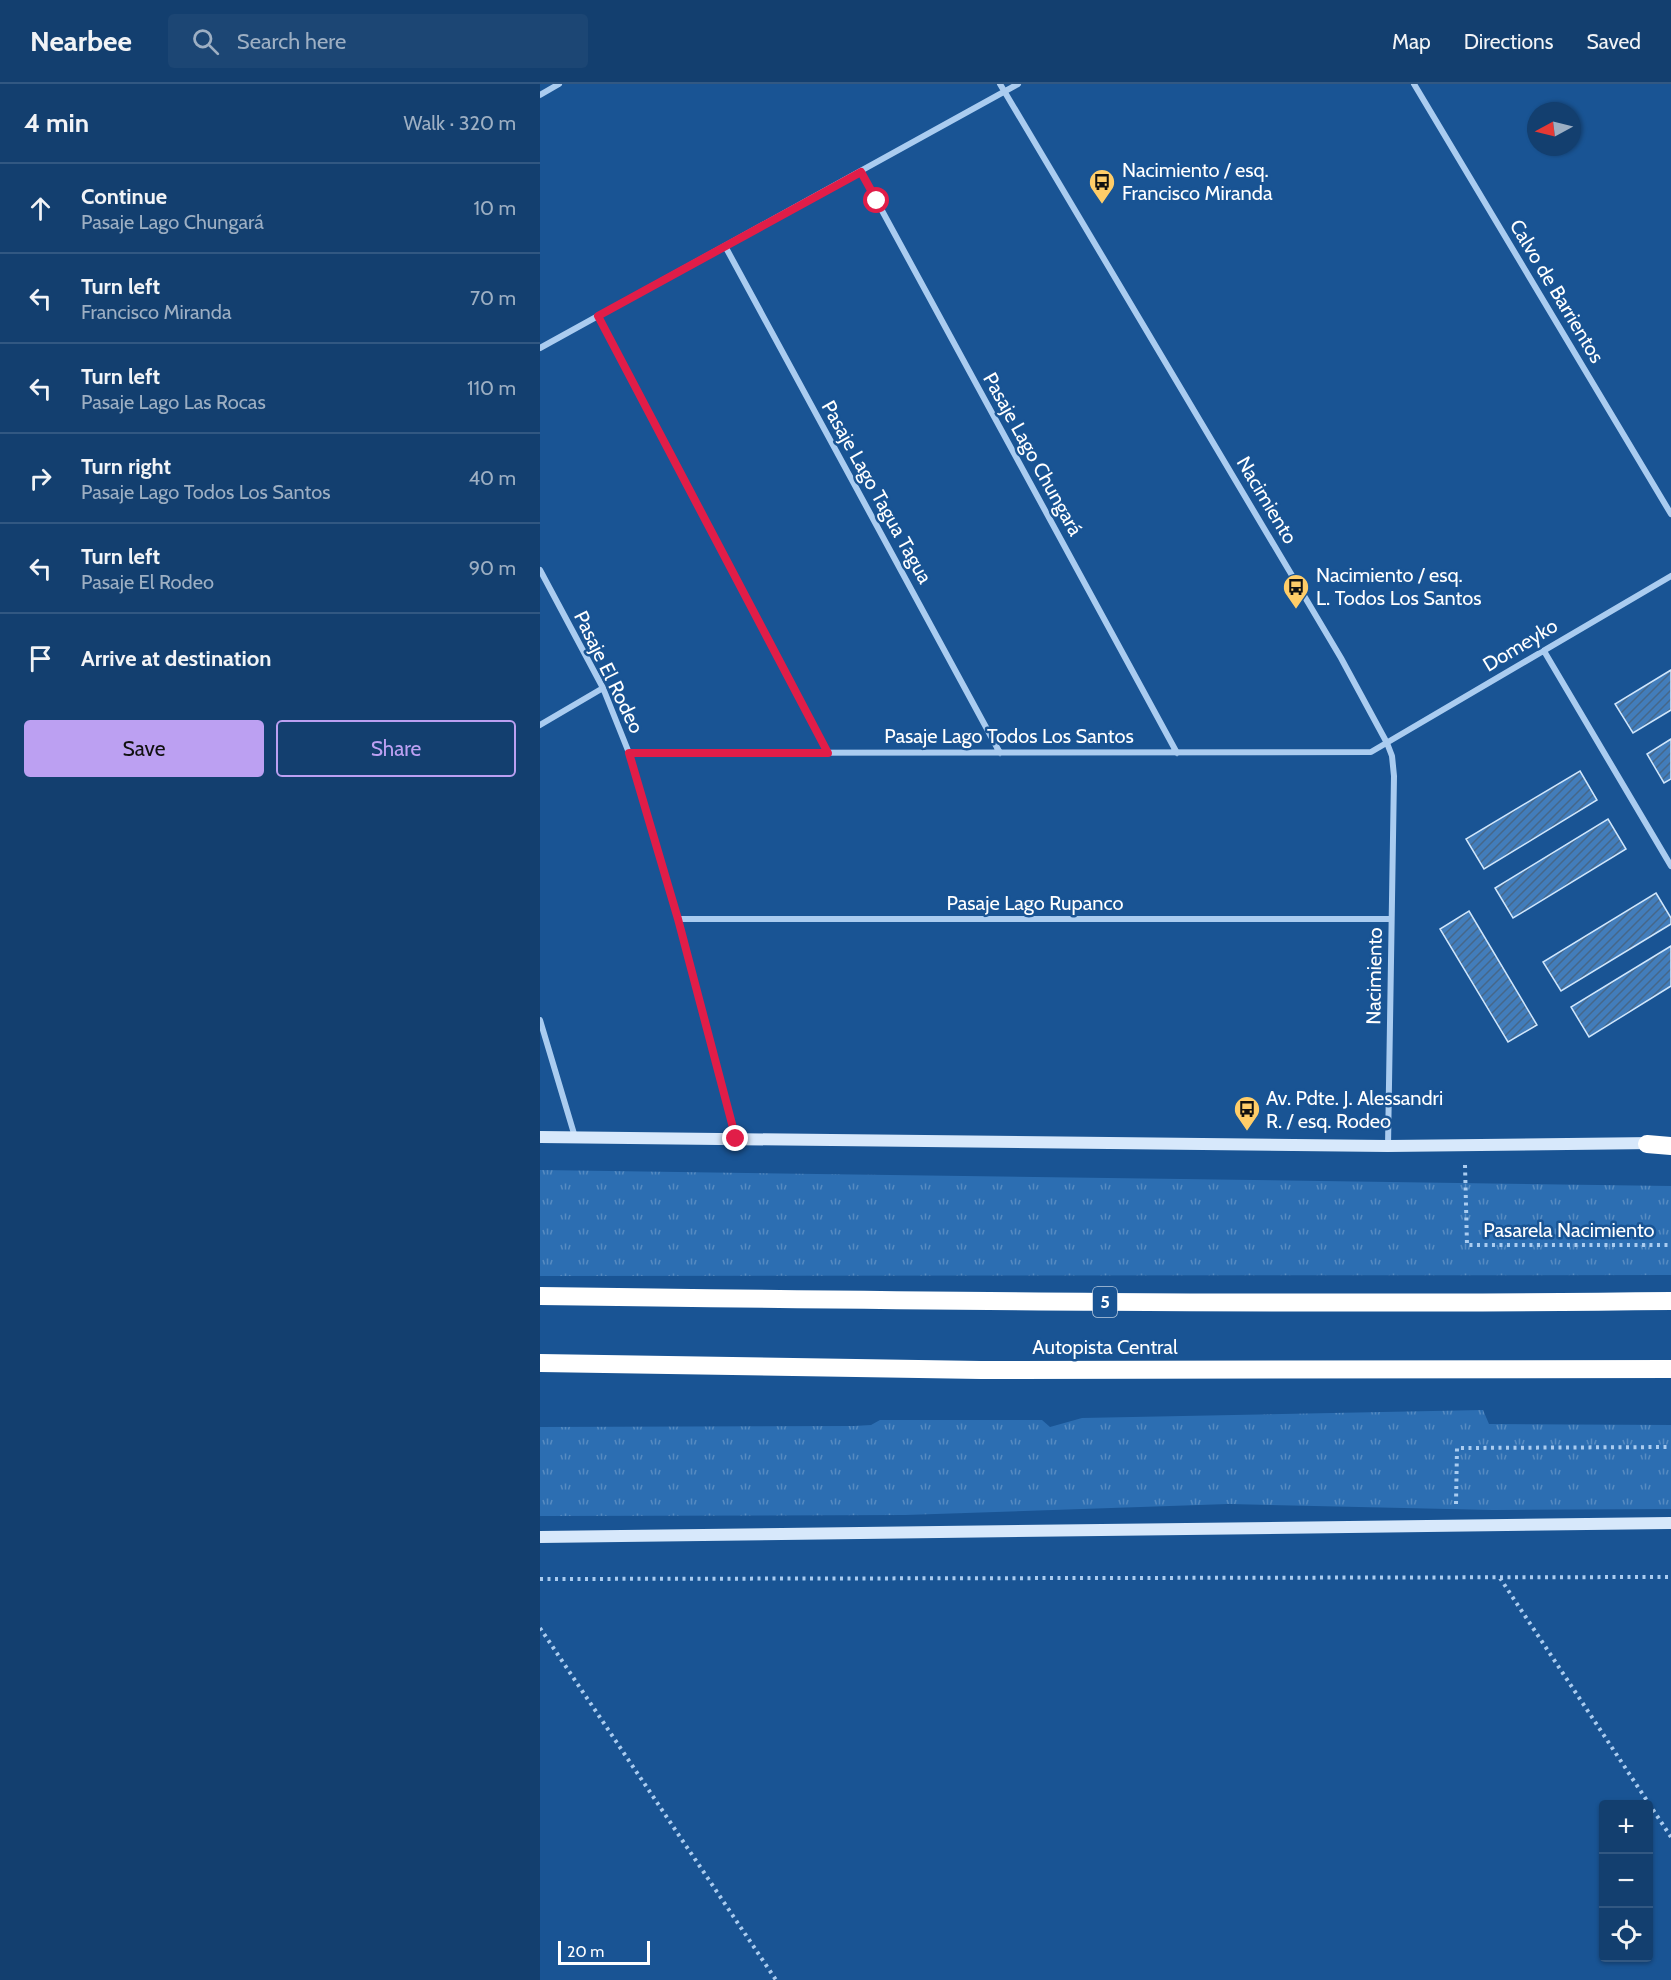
<!DOCTYPE html>
<meta charset="utf-8">
<style>
body{margin:0;font-family:Cabin,sans-serif;background:#1c4674;color:#f1f3f6}
.controls{position:absolute;right:18px;bottom:18px;display:grid;overflow:hidden;border-radius:6px;box-shadow:0 2px 4px #0004}
.controls button{width:54px;height:54px;display:grid;place-items:center;padding:0;border:0;border-bottom:2px solid #325882;background:#133f6f;color:#f1f3f6;font:30px sans-serif}
.compass{position:absolute;left:987px;top:18px;width:54px;height:54px;border-radius:50%;background:#133f6f;box-shadow:0 2px 4px #0004;rotate:263deg}
.scale{position:absolute;left:18px;bottom:15px;width:92px;box-sizing:border-box;padding-left:6px;border:3px solid #fff;border-top:0;font-size:16px;line-height:21px;white-space:nowrap;color:#fff;-webkit-text-stroke:4px #195494;paint-order:stroke}
.stop{position:absolute;width:18px;height:18px;margin:-14px;border:4px solid #e11d48;border-radius:50%;background:#fff}
.stop.end{background:#e11d48;border-color:#fff;box-shadow:0 2px 6px #0008}
.list{margin:0;padding:0;list-style:none}
h2{display:flex;justify-content:space-between;align-items:center;height:78px;margin:0;padding:0 24px;font-size:26px}
h2 small{font-size:20px;font-weight:400;color:#9dafc3}
.list li{display:grid;grid-template-columns:39px 1fr auto;gap:18px;align-items:center;box-sizing:border-box;height:90px;padding:0 24px;border-top:2px solid #325882}
.list b{display:block;font-size:22px;white-space:nowrap}
.list p{margin:0;font-size:20px;white-space:nowrap;color:#9dafc3}
.list em{font-size:20px;font-style:normal;color:#9dafc3}
.actions{display:flex;gap:12px;padding:18px 24px}
.actions a{flex:1;padding:14px 0;border:2px solid #bca0f2;border-radius:6px;text-align:center;font-size:21px;color:#bca0f2}
.actions .main{background:#bca0f2;color:#111}
.icon{flex:none;width:33px;height:33px;fill:none;stroke:currentColor;stroke-width:2;stroke-linecap:round;stroke-linejoin:round}
.map{position:relative;flex:none;width:1131px;height:1896px;overflow:hidden}
header{display:flex;align-items:center;gap:36px;box-sizing:border-box;height:84px;padding:0 30px;background:#133f6f;border-bottom:2px solid #325882}
header strong{font-size:28px}
nav{display:flex;gap:33px;margin-inline-start:auto;font-size:21px}
.search{width:420px;height:54px;background:#1c4674;display:flex;align-items:center;gap:15px;box-sizing:border-box;padding:0 21px;border-radius:6px;color:#9dafc3;font-size:22px}
main{display:flex}
aside{flex:1;background:#133f6f}
.map>svg:first-child{display:block}
.grass{fill:url(#grass-tufts)}
.building{fill:url(#building-hatch);stroke:#d0e6fb;stroke-width:1.5}
.lines{fill:none;stroke-linecap:round;stroke-linejoin:round}
.path{stroke:#aaccf0;stroke-width:4;stroke-dasharray:3 4.5;stroke-linecap:butt}
.street{stroke:#aaccf0;stroke-width:6}
.secondary{stroke:#d7e8fb;stroke-width:12}
.highway{stroke:#fff;stroke-width:18}
.route{stroke:#e11d48;stroke-width:8}
.labels{text-anchor:middle;dominant-baseline:central;stroke-width:5;stroke-linejoin:round;paint-order:stroke}
.shield{fill:#195494;stroke:#baccdf;stroke-width:1.5}
.shield-label{font-size:18px;font-weight:bold;fill:#fff}
.poi-label{font-size:20px;fill:#fff;stroke:#195494;text-anchor:start}
.street-label{font-size:20px;fill:#fff;stroke:#195494}
</style>
<header>
<strong>Nearbee</strong>
<div class="search"><svg class="icon" aria-label="search" viewBox="0 0 24 24"><circle cx="10" cy="10" r="6"/><path d="M15 15l6 6"/></svg>Search here</div>
<nav><a>Map</a><a>Directions</a><a>Saved</a></nav>
</header>
<main>
<aside>
<h2>4 min<small>Walk · 320 m</small></h2>
<ul class="list">
<li><svg class="icon" aria-label="ahead" viewBox="0 0 24 24"><path d="M12 20V5M6 11l6-6 6 6"/></svg><div><b>Continue</b><p>Pasaje Lago Chungará</p></div><em>10 m</em></li>
<li><svg class="icon" aria-label="left" viewBox="0 0 24 24"><path d="M17 20v-9H6M10 6l-5 5 5 5"/></svg><div><b>Turn left</b><p>Francisco Miranda</p></div><em>70 m</em></li>
<li><svg class="icon" aria-label="left" viewBox="0 0 24 24"><path d="M17 20v-9H6M10 6l-5 5 5 5"/></svg><div><b>Turn left</b><p>Pasaje Lago Las Rocas</p></div><em>110 m</em></li>
<li><svg class="icon" aria-label="right" viewBox="0 0 24 24"><path d="M7 20v-9h11M14 6l5 5-5 5"/></svg><div><b>Turn right</b><p>Pasaje Lago Todos Los Santos</p></div><em>40 m</em></li>
<li><svg class="icon" aria-label="left" viewBox="0 0 24 24"><path d="M17 20v-9H6M10 6l-5 5 5 5"/></svg><div><b>Turn left</b><p>Pasaje El Rodeo</p></div><em>90 m</em></li>
<li><svg class="icon" aria-label="arrive" viewBox="0 0 24 24"><path d="M6 21V4h12l-3 4 3 4H6"/></svg><div><b>Arrive at destination</b></div></li>
</ul>
<div class="actions"><a class="main">Save</a><a>Share</a></div>
</aside>
<div class="map">
<svg width="1131" height="1896" viewBox="0 0 1131 1896">
<defs>
<pattern id="grass-tufts" width="24" height="20" patternUnits="userSpaceOnUse" patternTransform="scale(1.5)"><rect width="24" height="20" fill="#2c6eb2"/><path d="M3 7l-1-3M5 7V3M7 7l1-3M15 17l-1-3M17 17v-4M19 17l1-3" fill="none" stroke="#568bc1"/></pattern>
<pattern id="building-hatch" width="6" height="6" patternUnits="userSpaceOnUse" patternTransform="scale(1.5)"><rect width="6" height="6" fill="#427dbb"/><path d="M-1 1l2-2M0 6l6-6M5 7l2-2" fill="none" stroke="#466789"/></pattern>
</defs>
<rect width="100%" height="100%" fill="#195494"/>
<path class="grass" d="M0 1086 1131 1102V1191L0 1192Z
M943 1326 949 1340 1131 1341V1425L953 1426 688 1420 365 1431 0 1432V1343L314 1342 331 1341 340 1336H502L510 1343 542 1334Z"/>
<path class="building" d="M1131 586V626L1093 649 1075 620Z
M1131 655V695L1124 699 1107 670Z
M1040 687 1057 716 944 785 926 755Z
M1068 735 1086 765 973 834 955 804Z
M1116 809 1131 834V840L1021 907 1003 878Z
M929 827 997 941 968 958 900 845Z
M1131 862V902L1049 953 1031 923Z"/>
<g class="lines">
<path class="path" d="M925 1081 927 1161H1131
M916 1420 917 1364 1131 1363
M960 1494 1131 1753
M0 1495 1131 1493
M0 1544 236 1896"/>
<path class="street" d="M460 0 801 574 847 659 852 672 854 692 848 1062
M874 0 1131 430
M0 11 19 0
M321 88 637 669
M185 162 460 669
M58 232 288 669
M0 264 478 0
M0 486 63 604 89 669 138 835 196 1055
M1004 567 1131 782
M0 641 63 604
M89 669 831 668 1131 492
M138 835H851
M0 936 35 1053"/>
<path class="secondary" d="M0 1053 848 1062 1115 1059
M0 1453 1131 1439"/>
<path class="highway" d="M1107 1060 1131 1062
M0 1212C377 1217 754 1221 1131 1217
M0 1279 441 1286 1131 1285"/>
</g>
<g class="lines">
<path class="route" d="M196 1055 138 835 89 669H288L58 232 321 88 337 117"/>
</g>
<defs>
<g id="bus-pin" transform="scale(1.35)"><path d="M0 17L-7.5 6A9.5 9.5 0 1 1 7.5 6Z" fill="#ffcd68" stroke="#195494"/><path d="M-5-6H5V4H4V6H2V4H-2V6H-4V4H-5ZM-3.5-4V0h7V-4ZM-3.5 1.2v1.5H-2V1.2ZM2 1.2v1.5H3.5V1.2Z" fill="#111"/></g>
</defs>
<g fill-rule="evenodd">
<use href="#bus-pin" x="562" y="98"/>
<use href="#bus-pin" x="756" y="503"/>
<use href="#bus-pin" x="707" y="1025"/>
</g>
<g class="labels">
<rect class="shield" x="553" y="1203" width="24" height="30" rx="4.5"/>
<g class="shield-label">
<text x="565" y="1218">5</text>
</g>
<g class="poi-label">
<text x="582" y="86">Nacimiento / esq.<tspan x="582" dy="23">Francisco Miranda</tspan></text>
<text x="776" y="491">Nacimiento / esq.<tspan x="776" dy="23">L. Todos Los Santos</tspan></text>
<text x="726" y="1014">Av. Pdte. J. Alessandri<tspan x="726" dy="23">R. / esq. Rodeo</tspan></text>
</g>
<g class="street-label">
<text transform="translate(1017 207) rotate(59)">Calvo de Barrientos</text>
<text transform="translate(493 370) rotate(61)">Pasaje Lago Chungará</text>
<text transform="translate(337 408) rotate(61)">Pasaje Lago Tagua Tagua</text>
<text transform="translate(727 416) rotate(59)">Nacimiento</text>
<text transform="translate(980 561) rotate(-31)">Domeyko</text>
<text transform="translate(69 588) rotate(64)">Pasaje El Rodeo</text>
<text x="469" y="652">Pasaje Lago Todos Los Santos</text>
<text x="495" y="819">Pasaje Lago Rupanco</text>
<text transform="translate(834 892) rotate(-89)">Nacimiento</text>
<text x="1029" y="1146">Pasarela Nacimiento</text>
<text x="565" y="1263">Autopista Central</text>
</g>
</g>
</svg>
<div class="controls">
<button>+</button>
<button>−</button>
<button><svg class="icon" aria-label="locate" viewBox="0 0 24 24"><circle cx="12" cy="12" r="6"/><path d="M12 2v4M12 18v4M2 12h4M18 12h4"/></svg></button>
</div>
<svg class="compass" viewBox="-18 -18 36 36"><path d="M0-13l5 13h-10z" fill="#e53935"/><path d="M0 13l5-13h-10z" fill="#9dafc3"/></svg>
<div class="scale">20 m</div>
<div class="stop" style="left:337px;top:117px"></div>
<div class="stop end" style="left:196px;top:1055px"></div>
</div>
</main>
